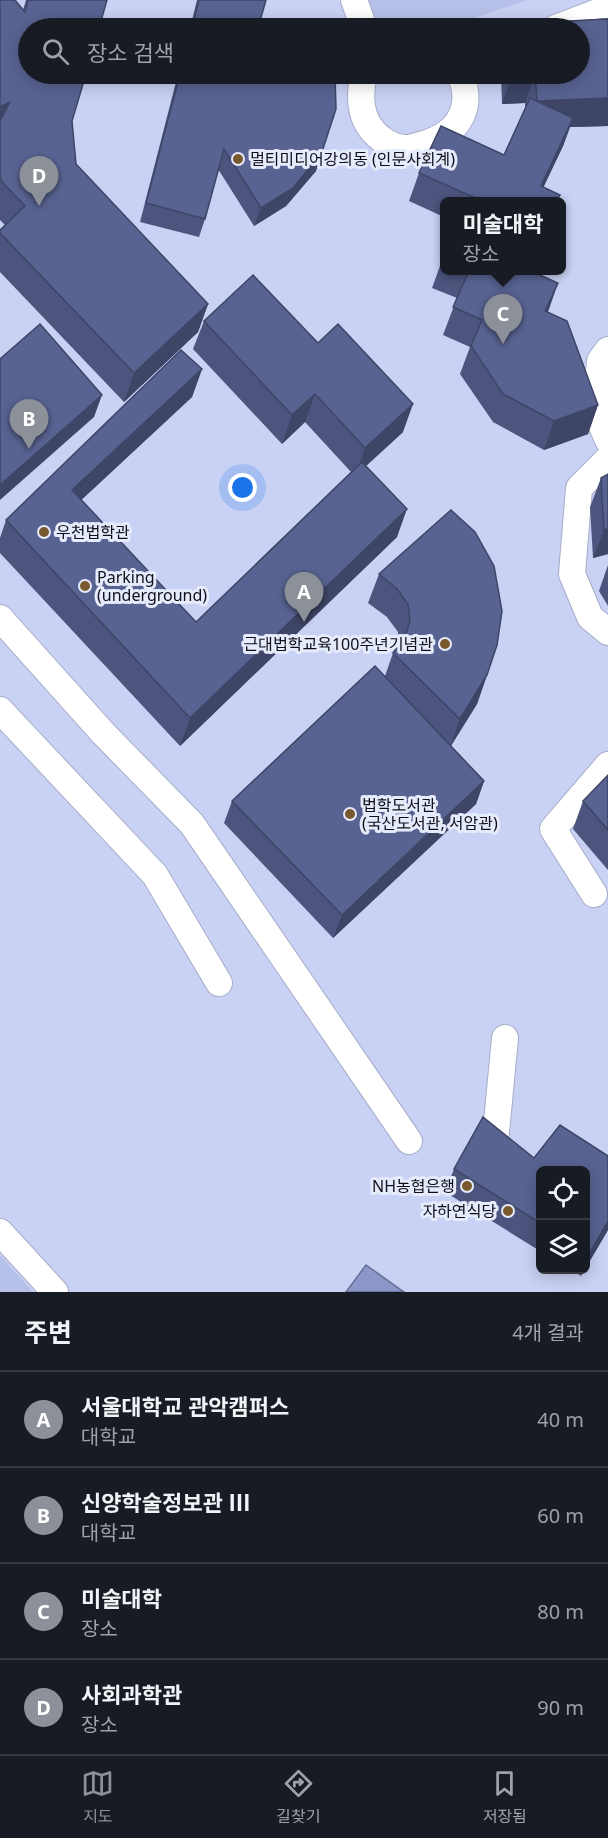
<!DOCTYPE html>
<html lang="ko">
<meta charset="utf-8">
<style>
body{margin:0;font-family:"Noto Sans","Noto Sans KR",sans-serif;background:#20242c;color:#f1f3f6}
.controls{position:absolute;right:18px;bottom:18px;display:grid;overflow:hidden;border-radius:9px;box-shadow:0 3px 15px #0003}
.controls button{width:54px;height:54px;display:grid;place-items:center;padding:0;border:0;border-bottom:2px solid #363941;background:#171b24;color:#f1f3f6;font:30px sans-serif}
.you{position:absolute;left:243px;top:488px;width:21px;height:21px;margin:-15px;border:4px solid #fff;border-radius:50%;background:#1a73e8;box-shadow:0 0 0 9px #1a73e833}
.badge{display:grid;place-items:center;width:39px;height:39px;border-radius:50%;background:#8c9099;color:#fff;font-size:20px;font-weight:700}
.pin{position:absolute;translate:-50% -50px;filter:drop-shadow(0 2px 3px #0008)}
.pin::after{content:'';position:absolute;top:32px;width:21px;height:18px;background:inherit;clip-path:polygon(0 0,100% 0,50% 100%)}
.popup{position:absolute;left:440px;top:197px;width:126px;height:78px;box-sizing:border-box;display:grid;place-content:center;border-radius:9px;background:#171b24;filter:drop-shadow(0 2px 4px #0005);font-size:20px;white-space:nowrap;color:#9ea1a6}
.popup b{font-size:22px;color:#f1f3f6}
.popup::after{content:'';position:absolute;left:50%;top:100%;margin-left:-12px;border:12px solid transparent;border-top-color:#171b24}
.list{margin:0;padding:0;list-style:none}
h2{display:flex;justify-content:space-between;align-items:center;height:78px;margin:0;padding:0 24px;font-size:26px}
h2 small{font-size:20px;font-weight:400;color:#9ea1a6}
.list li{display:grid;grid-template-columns:39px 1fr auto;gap:18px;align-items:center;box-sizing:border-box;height:96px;padding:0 24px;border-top:2px solid #363941}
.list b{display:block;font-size:22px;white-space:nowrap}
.list p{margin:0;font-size:20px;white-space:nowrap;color:#9ea1a6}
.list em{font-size:20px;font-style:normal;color:#9ea1a6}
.icon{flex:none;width:33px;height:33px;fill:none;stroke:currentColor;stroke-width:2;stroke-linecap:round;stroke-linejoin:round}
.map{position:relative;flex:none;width:608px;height:1292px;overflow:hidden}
.search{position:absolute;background:#171b24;box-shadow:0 3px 15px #0003;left:18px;right:18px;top:18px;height:66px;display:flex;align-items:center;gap:15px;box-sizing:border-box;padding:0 21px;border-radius:33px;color:#9ea1a6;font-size:22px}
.sheet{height:462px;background:#171b24}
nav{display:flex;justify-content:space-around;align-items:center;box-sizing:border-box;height:84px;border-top:2px solid #363941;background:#171b24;font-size:16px;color:#9ea1a6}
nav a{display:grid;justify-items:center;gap:3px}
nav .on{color:#8c9099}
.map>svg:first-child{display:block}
.built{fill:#c9d1f4;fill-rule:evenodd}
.green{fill:#b6c0e9}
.water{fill:#8b96c9;stroke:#666e94;stroke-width:1.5}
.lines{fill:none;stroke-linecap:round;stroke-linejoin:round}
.minor-casing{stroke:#a6adc8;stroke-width:28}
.minor{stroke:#fff;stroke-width:26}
.wall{fill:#4d557e}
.shaded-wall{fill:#3e4566}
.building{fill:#596392;stroke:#3e4566;stroke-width:1.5}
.poi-dot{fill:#795a2f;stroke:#e6ebfc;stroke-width:2}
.labels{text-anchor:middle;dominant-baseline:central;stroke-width:6;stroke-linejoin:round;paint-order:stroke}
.poi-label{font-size:16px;fill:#0e1019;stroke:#e6ebfc;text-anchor:start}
</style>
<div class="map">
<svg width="608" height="1292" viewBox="0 0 608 1292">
<rect width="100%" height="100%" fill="#d6ddfa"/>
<path class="built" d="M0 0H608V1292H0ZM28 28H580V74H28ZM444 202H562V270H444ZM540 1170H586V1270H540Z"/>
<path class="green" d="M363 0H527L445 28H383L369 16Z
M0 1255 33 1292H0Z"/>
<path class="water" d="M366 1265 404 1292H346Z"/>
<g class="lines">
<g class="minor-casing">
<path id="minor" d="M354 0 364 28
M556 28 608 8
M364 74C358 99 360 124 383 140 389 144 397 148 405 148 412 148 420 145 427 143 460 132 474 106 460 74
M608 350 600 361 595 410 608 440
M608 459 579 488 572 574 590 617 608 632
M0 618 103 733 192 824 409 1141
M0 710 155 875 219 983
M594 894 553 829 608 765
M496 1132 505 1038
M0 1232 55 1292"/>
</g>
<use href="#minor" class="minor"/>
</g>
<path class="wall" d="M0 0 23 10 26 0H107L72 121 76 164 208 304 198 332 124 402 0 272V230L5 225 0 220Z
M197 0H266L258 28H190Z
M608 18V126L570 127 563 146 543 187 557 201H444V217L409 201 419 173 504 155 525 108V103L502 104 501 74H579V28H567L570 21Z
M178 74H335L316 171 286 206 254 226 218 169 205 219 199 237 140 222Z
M444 255V270H529L548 312 598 405 588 434 544 450 493 422 460 374 470 347 443 335 457 298 432 288Z
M204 321 318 343 403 432 366 466 397 537 180 746 0 553V538L6 520 202 369 192 397 81 500 196 622 351 472 305 422 282 444 193 349Z
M601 478 608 554 593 558 590 507Z
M451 510 487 675 477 704 451 746 484 781 476 804 333 938 224 823 232 801 385 676 393 653 399 645 398 632 387 617 368 603 379 574Z
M608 565V606L599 591Z
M608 775V870L573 829 583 801Z
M483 1117 534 1158 560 1125 608 1156V1230L585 1269V1170H540V1251L445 1192 454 1169Z
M570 1269H585L581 1276Z"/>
<path class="shaded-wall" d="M535 74 525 103 502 104 512 76Z
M608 98V126L570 127 563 146 537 201 527 129 537 101Z
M10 102 0 130V107Z
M322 152 316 171 286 206 254 226 261 208Z
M558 283 548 312 535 340 545 311Z
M208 304 198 332 124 402 134 373Z
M202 369 192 397 61 519 72 490Z
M315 394 305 422 282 444 292 415Z
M102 395 94 417 0 500V485Z
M413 404 403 432 355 476 365 448Z
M598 405 588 434 544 450 554 421Z
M407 509 397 537 180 746 190 718Z
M608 529V554L593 558 604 530Z
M487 675 477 704 450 747 460 719Z
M484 781 476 804 333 938 342 915Z
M608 1221V1230L585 1269V1265L589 1254Z"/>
<path class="building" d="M0 0H15L25 12 28 0H107L99 28H28V74H86L72 121 76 164 208 304 134 373 0 233V230L25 206 2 182 0 176V121L10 102 0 107Z
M199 0H266L258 28H192Z
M608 19V98L537 101 535 74 512 76V74H579V28H570V21Z
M180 74H335L336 109 322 152 293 188 261 208 224 149 205 219 146 203Z
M530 98 573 118 541 186 560 195 556 201H482L419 173 441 126 504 155Z
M468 270H529L558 283 545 311 567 321 598 405 554 421 503 394 471 346 482 320 453 307 469 271Z
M253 275 318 343 338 324 413 404 365 448 315 394 292 415 204 321Z
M40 324 102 395 0 485V359Z
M181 350 202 369 72 490 196 622 362 462 407 509 190 718 6 520Z
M608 474V529L604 530 601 478Z
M451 510 475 532 494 566 502 611 497 645 487 675 460 719 393 653 406 635 410 620 408 604 397 589 379 574Z
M375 666 484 781 342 915 232 801Z
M608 775V830L583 801Z
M483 1117 534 1158 560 1125 608 1156V1221L589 1254 585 1251V1170H540V1223L454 1169Z"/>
<g class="poi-dot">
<circle cx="238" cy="159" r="6"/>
<circle cx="44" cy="532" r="6"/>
<circle cx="85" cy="586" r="6"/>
<circle cx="445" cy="644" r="6"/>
<circle cx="350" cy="814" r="6"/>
<circle cx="467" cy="1186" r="6"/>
<circle cx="508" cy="1211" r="6"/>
</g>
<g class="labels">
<g class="poi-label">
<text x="250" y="159">멀티미디어강의동 (인문사회계)</text>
<text x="56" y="532">우천법학관</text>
<text x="97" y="577">Parking<tspan x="97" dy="18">(underground)</tspan></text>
<text x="433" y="644" text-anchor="end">근대법학교육100주년기념관</text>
<text x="362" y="805">법학도서관<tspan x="362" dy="18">(국산도서관, 서암관)</tspan></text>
<text x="455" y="1186" text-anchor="end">NH농협은행</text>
<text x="496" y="1211" text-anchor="end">자하연식당</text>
</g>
</g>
</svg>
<div class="controls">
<button><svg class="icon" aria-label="locate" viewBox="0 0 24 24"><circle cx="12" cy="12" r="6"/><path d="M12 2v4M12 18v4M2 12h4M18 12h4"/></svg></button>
<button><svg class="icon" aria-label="layers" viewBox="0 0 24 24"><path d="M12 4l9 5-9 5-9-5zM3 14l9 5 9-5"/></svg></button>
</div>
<div class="you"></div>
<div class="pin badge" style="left:304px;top:622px">A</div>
<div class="pin badge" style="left:29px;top:449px">B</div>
<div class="pin badge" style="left:503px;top:344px">C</div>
<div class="popup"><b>미술대학</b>장소</div>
<div class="pin badge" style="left:39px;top:206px">D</div>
<div class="search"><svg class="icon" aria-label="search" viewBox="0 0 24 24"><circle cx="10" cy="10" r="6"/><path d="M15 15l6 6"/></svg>장소 검색</div>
</div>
<section class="sheet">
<h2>주변<small>4개 결과</small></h2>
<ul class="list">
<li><span class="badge">A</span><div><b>서울대학교 관악캠퍼스</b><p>대학교</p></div><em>40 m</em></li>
<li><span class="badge">B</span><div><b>신양학술정보관 Ⅲ</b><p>대학교</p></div><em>60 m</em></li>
<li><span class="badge">C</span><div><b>미술대학</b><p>장소</p></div><em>80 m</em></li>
<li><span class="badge">D</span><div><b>사회과학관</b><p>장소</p></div><em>90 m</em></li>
</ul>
</section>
<nav>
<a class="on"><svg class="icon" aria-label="map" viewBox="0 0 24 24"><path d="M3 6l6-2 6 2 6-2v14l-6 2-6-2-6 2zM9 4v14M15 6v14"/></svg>지도</a>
<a><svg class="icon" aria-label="directions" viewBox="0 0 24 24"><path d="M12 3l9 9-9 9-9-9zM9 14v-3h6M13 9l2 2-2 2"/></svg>길찾기</a>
<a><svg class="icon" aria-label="saved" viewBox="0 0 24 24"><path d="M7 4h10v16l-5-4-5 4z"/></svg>저장됨</a>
</nav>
